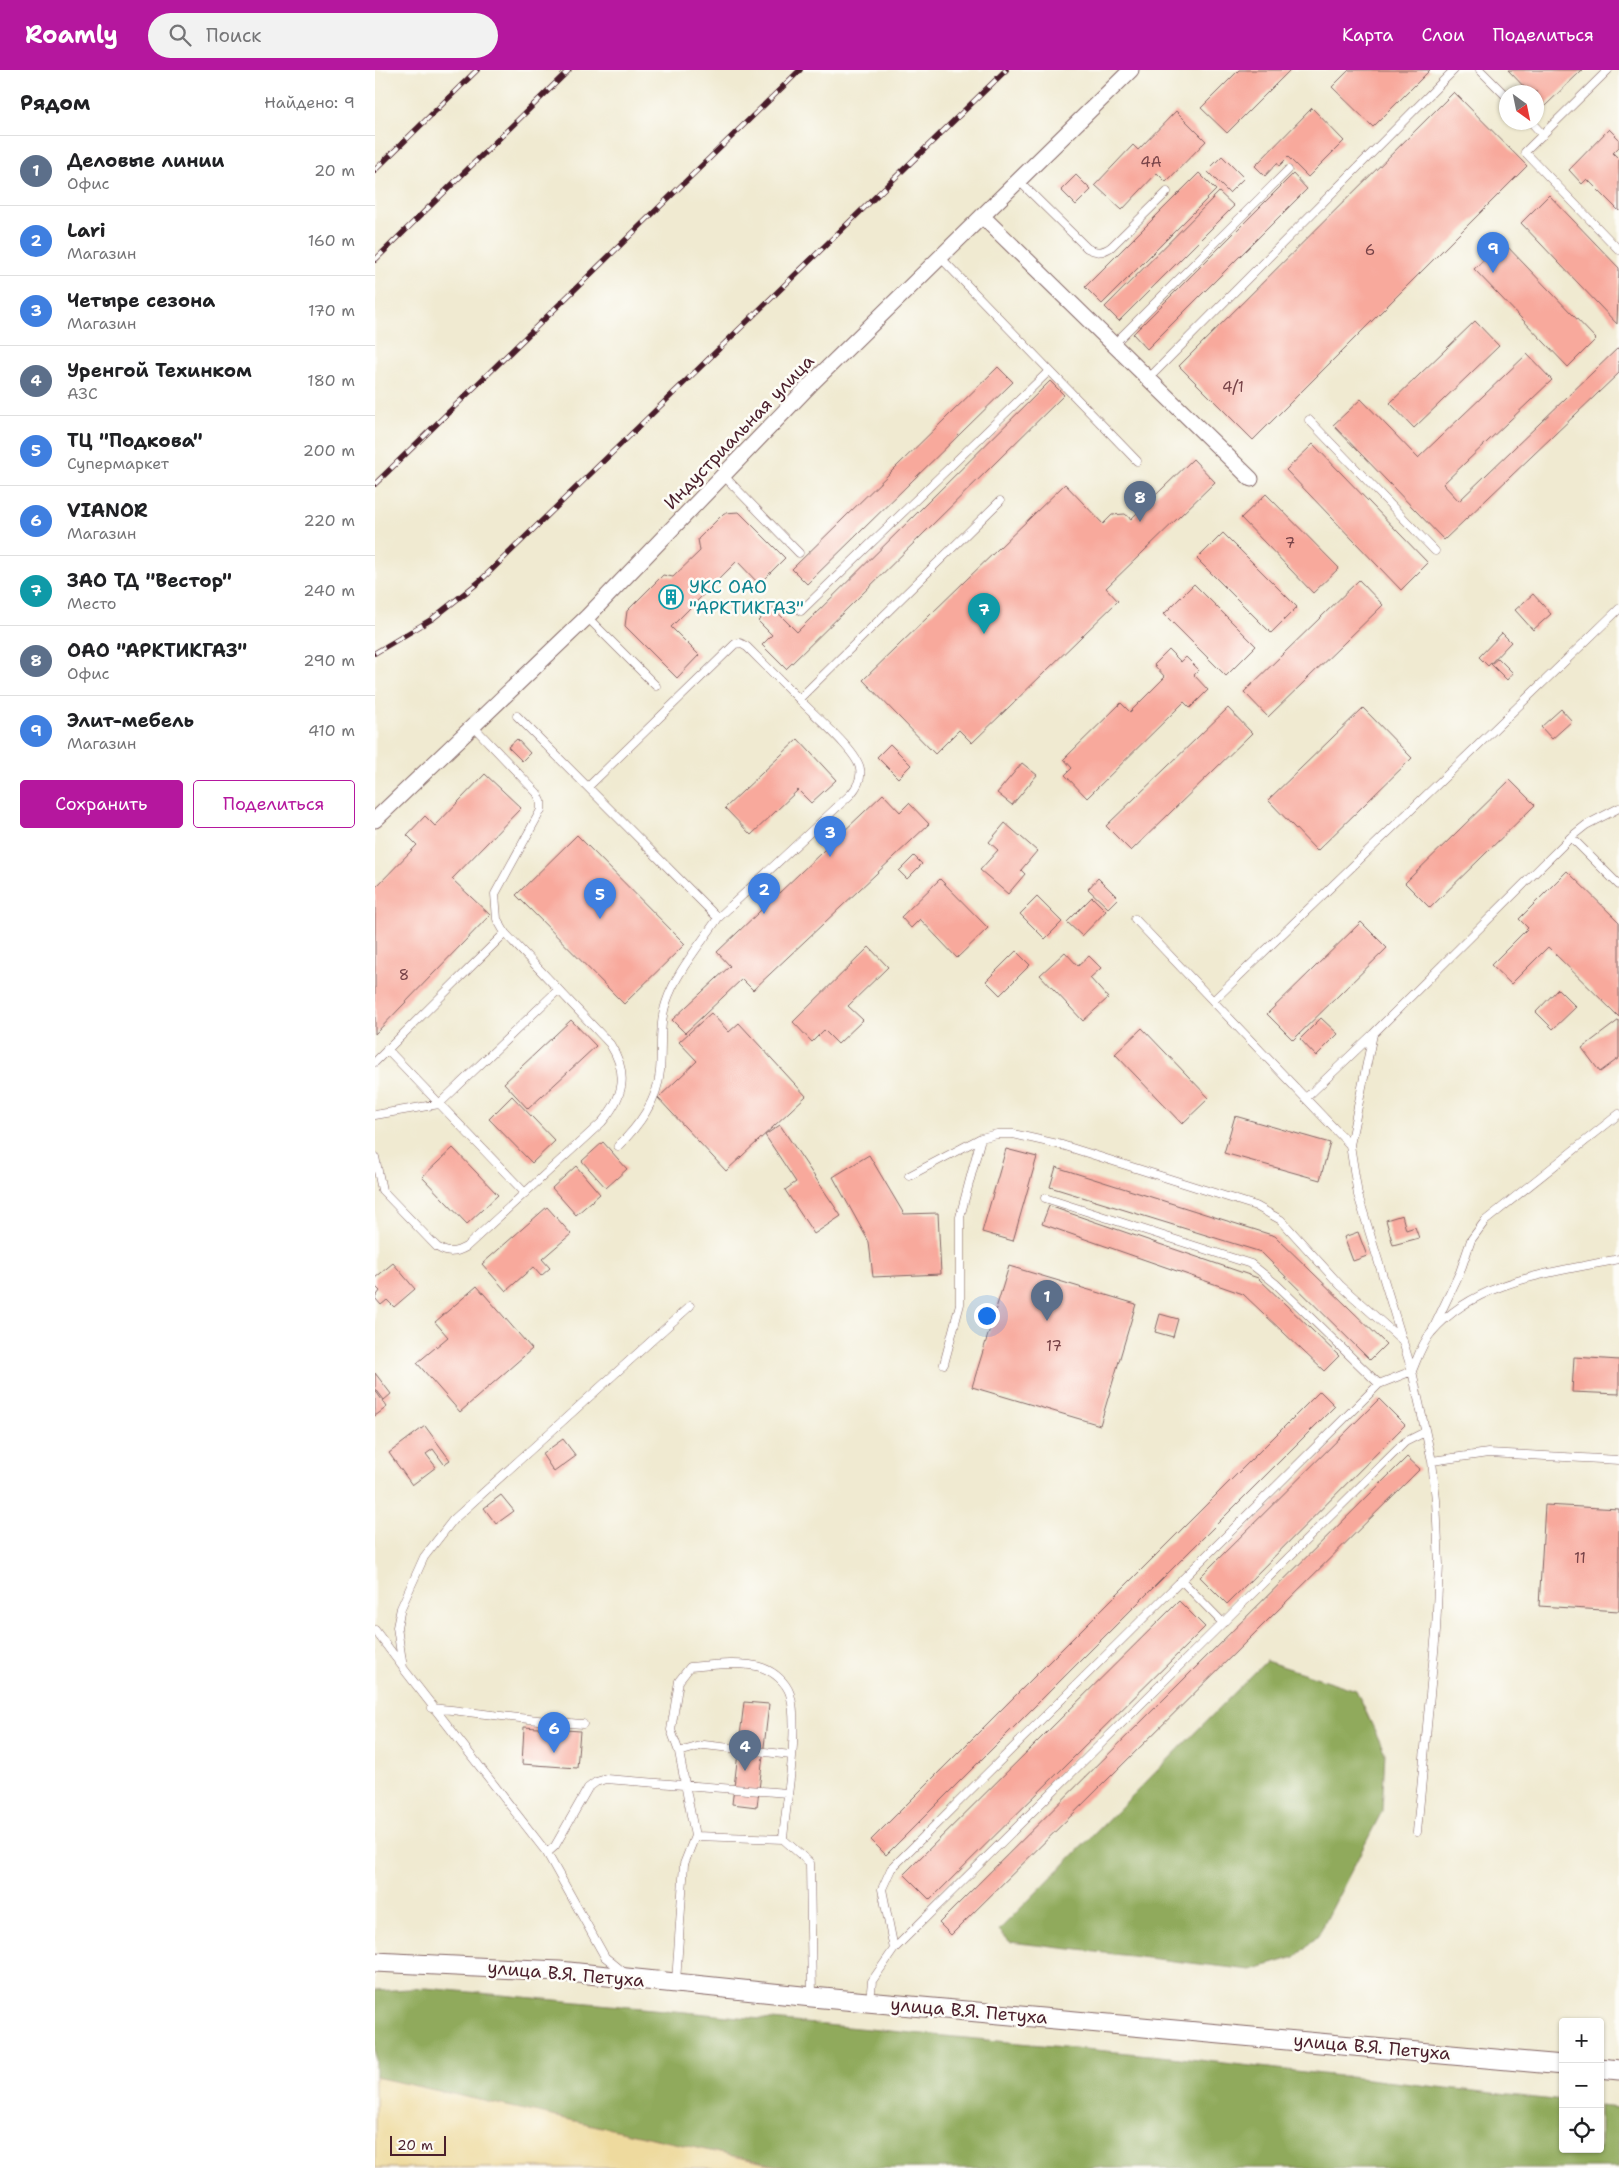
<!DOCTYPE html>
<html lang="ru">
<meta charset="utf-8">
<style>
body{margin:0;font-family:"Shantell Sans",sans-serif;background:#f2f2f2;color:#202124}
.controls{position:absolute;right:15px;bottom:15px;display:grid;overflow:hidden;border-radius:5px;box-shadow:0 1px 4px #0004}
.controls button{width:45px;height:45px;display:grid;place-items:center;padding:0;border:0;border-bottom:1px solid #e0e0e0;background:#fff;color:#202124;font:25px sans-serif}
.compass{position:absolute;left:1124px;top:15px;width:45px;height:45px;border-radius:50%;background:#fff;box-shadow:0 1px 4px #0004;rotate:147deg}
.scale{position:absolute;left:15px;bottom:12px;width:56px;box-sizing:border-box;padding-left:5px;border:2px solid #4a1f2b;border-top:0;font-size:14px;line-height:18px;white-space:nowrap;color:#4a1f2b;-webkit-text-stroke:4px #fdfcf7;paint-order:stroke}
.you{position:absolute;left:611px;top:1245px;width:18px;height:18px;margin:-12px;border:4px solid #fff;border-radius:50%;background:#1a73e8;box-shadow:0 0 0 8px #1a73e833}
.badge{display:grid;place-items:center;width:32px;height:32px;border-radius:50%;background:#b5179e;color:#fff;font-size:16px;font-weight:700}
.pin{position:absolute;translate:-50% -41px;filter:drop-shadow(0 1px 2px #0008)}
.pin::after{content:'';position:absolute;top:26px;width:18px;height:15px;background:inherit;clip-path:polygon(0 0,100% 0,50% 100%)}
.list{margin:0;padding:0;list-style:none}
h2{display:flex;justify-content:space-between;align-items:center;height:65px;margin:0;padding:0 20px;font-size:21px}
h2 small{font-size:16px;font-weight:400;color:#757577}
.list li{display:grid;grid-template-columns:32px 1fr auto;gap:15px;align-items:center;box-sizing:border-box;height:70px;padding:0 20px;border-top:1px solid #e0e0e0}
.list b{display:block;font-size:19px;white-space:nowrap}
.list p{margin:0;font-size:16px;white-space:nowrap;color:#757577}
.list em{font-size:16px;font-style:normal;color:#757577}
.actions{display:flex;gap:10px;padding:15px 20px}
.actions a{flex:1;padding:11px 0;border:1px solid #b5179e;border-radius:5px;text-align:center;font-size:18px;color:#b5179e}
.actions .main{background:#b5179e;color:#fff}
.icon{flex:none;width:28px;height:28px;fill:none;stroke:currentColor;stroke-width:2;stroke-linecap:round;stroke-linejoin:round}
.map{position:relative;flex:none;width:1244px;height:2098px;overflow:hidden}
header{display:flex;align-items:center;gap:30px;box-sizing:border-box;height:70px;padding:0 25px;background:#b5179e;color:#fff}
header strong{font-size:24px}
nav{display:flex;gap:28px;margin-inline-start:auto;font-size:18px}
.search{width:350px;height:45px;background:#f2f2f2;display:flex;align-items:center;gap:12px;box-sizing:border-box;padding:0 18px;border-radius:28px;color:#757577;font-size:19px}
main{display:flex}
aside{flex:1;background:#fff}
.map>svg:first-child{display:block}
.forest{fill:#90aa5c;stroke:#6d6444}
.sand{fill:#eeda9e;stroke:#9c7c64}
.building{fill:#f8a99c}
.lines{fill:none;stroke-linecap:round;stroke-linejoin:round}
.service-casing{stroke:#846665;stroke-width:9}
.minor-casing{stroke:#846665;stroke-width:17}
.tertiary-casing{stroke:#846665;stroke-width:21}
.service{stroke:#fff;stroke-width:8}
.minor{stroke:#fff;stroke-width:15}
.tertiary{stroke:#fff;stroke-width:19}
.rail-casing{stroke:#4a1f2b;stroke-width:5.5}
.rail{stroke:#fdfcf7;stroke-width:4;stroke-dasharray:11;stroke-linecap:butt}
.labels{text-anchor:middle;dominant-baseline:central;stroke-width:5;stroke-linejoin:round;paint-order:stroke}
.number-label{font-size:15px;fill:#764247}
.street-label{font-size:18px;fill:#4a1f2b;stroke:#fdfcf7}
.culture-label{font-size:18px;fill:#0d838f;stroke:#fdfcf7;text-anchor:start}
</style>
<header>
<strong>Roamly</strong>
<div class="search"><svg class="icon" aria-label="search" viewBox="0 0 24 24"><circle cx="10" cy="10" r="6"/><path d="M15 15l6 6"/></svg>Поиск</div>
<nav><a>Карта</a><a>Слои</a><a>Поделиться</a></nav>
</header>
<main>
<aside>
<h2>Рядом<small>Найдено: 9</small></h2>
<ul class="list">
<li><span class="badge" style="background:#5c6f8a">1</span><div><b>Деловые линии</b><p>Офис</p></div><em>20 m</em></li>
<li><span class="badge" style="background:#3f7fe0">2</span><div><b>Lari</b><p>Магазин</p></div><em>160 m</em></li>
<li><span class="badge" style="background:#3f7fe0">3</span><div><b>Четыре сезона</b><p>Магазин</p></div><em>170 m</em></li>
<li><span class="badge" style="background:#5c6f8a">4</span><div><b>Уренгой Техинком</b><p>АЗС</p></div><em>180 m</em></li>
<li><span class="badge" style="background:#3f7fe0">5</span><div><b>ТЦ &quot;Подкова&quot;</b><p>Супермаркет</p></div><em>200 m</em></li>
<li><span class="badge" style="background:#3f7fe0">6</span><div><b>VIANOR</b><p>Магазин</p></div><em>220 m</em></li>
<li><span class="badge" style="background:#0f9aa8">7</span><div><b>ЗАО ТД &quot;Вестор&quot;</b><p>Место</p></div><em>240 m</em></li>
<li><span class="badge" style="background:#5c6f8a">8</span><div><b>ОАО &quot;АРКТИКГАЗ&quot;</b><p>Офис</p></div><em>290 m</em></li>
<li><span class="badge" style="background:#3f7fe0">9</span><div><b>Элит-мебель</b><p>Магазин</p></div><em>410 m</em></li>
</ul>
<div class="actions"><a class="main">Сохранить</a><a>Поделиться</a></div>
</aside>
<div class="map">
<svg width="1244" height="2098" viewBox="0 0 1244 2098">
<rect width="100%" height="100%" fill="#fdfcf7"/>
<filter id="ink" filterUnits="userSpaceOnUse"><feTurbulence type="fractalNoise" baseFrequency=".02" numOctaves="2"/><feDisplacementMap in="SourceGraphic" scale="10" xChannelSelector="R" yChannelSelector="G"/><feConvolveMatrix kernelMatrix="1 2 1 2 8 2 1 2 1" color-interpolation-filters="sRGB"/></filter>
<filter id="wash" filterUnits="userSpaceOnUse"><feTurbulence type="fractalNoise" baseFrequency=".0096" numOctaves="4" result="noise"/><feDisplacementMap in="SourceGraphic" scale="20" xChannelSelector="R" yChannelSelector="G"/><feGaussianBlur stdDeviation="1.12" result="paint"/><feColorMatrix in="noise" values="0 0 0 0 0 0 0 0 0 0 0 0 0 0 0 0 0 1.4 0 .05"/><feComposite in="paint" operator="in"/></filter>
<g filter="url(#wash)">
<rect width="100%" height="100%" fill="#f0ead1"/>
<path class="forest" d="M891 1591 981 1620 1010 1683 1007 1741 943 1866 920 1887 876 1900 635 1872 624 1860Z
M51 1918 796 1987 1188 2031V2079H1225V2036L1244 2038V2098H412L0 2007V1921Z"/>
<path class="sand" d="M0 2007 412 2098H0Z"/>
<g id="blocks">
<path class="building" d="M864 0H915L852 63 826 38Z
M974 0H1055L998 57 957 17Z
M1133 0H1207L1169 37 1162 30V22H1154Z
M1079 22 1152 96 878 370 804 296Z
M937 38 969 71 933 107 913 87 904 96 902 93 890 106 880 96Z
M801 41 831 71 791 112 782 103 747 140 720 115 758 75 763 80Z
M1234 59 1244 69V77L1238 83 1244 89V141L1212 109 1207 114 1194 100Z
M847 86 869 108 854 123 832 101Z
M824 103 841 120 727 234 710 217Z
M918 104 932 119 772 279 758 264Z
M701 105 716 120 701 135 686 120Z
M844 122 859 136 744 251 730 237Z
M1174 125 1244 198 1242 254 1146 153Z
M1128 172 1221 269 1193 297 1099 199Z
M1100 251 1124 276 1039 358 1015 333Z
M1244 277V303L1069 470 958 355 986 329 1043 388 1152 284 1177 310 1068 414 1084 431Z
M623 297 638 312 432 514 417 499Z
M675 311 689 325 411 599 387 575 397 565 383 551 397 537 422 562Z
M938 374 1053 493 1026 520 911 400Z
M818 389 840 412 731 518 743 531 597 673 584 660 560 684 488 610 690 414 728 454 737 445 750 444 756 449Z
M891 424 964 498 938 523 866 448Z
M364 442 410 488 384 514 362 491 296 557 324 585 302 608 250 556 252 541 288 505 298 507 325 481 323 469 349 443Z
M848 463 922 537 896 563 822 489Z
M984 510 1008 535 893 647 869 622Z
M819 514 881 576 851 606 789 544Z
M1158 524 1176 544 1158 560 1140 540Z
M1127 563 1136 572 1113 596 1104 587Z
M794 580 806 592 811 587 824 600 819 605 833 620 815 638 809 632 712 728 690 705 697 698 689 689 746 633 755 642 790 607 779 595Z
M1123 588 1138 603 1132 610 1116 594Z
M853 638 877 663 756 781 731 756Z
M988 638 1037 688 942 781 893 730Z
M1186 639 1197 651 1177 669 1166 657Z
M142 669 155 683 147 691 133 677Z
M423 669 461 710 436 733 423 720 376 765 350 738Z
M515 674 536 695 523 708 502 687Z
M647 693 662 705 637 735 622 723Z
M110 704 146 738 77 809 115 845 0 964V818L42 775 32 765 50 746 60 756Z
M1135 710 1160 735 1055 838 1030 813Z
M508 724 525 742 534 733 554 754 378 920 367 909 310 963 297 950 355 896 342 882Z
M630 753 662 781 646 800 650 804 633 824 605 800 623 780 614 772Z
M202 765 310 874 249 934 141 825Z
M539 786 547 794 532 809 524 801Z
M1192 801 1244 852V947L1173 877 1136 914 1116 895 1153 858 1144 849Z
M723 808 743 828 733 838 713 819Z
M565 809 613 858 582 888 545 849 536 858 526 847Z
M662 827 687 852 670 869 645 844Z
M717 827 731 841 707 866 692 852Z
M986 852 1012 878 918 970 892 944Z
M494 877 513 897 473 936 488 950 463 974 449 960 437 972 418 952Z
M641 881 655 895 625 925 611 911Z
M690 882 703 896 714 886 726 898 715 908 733 928 708 951 665 905Z
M1183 919 1201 937 1178 959 1161 942Z
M336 943 354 962 364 953 431 1026 351 1101 283 1028 322 991 304 972Z
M946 948 963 964 941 986 925 969Z
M196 950 221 976 153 1039 129 1013Z
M1244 950V988L1225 1002 1207 978Z
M767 958 834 1028 807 1054 740 984Z
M137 1026 180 1071 157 1093 114 1049Z
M860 1046 955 1073 945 1110 849 1083Z
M405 1055 466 1146 439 1164 410 1120 421 1112 390 1065Z
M228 1072 252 1099 231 1118 207 1091Z
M78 1078 123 1125 92 1154 47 1107Z
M631 1079 662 1087 638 1171 607 1162Z
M494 1085 529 1144 563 1143 566 1204 498 1207 494 1172 458 1107Z
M201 1096 225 1124 201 1145 177 1118Z
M681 1097 900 1166 1011 1274 995 1290 886 1182 675 1117Z
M674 1136 883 1208 964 1286 949 1301 868 1224 667 1154Z
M172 1137 196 1164 167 1189 175 1198 166 1206 158 1197 131 1221 107 1194Z
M1027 1145 1031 1160 1040 1157 1044 1168 1018 1175 1011 1150Z
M983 1162 992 1186 978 1191 969 1167Z
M18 1193 40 1219 19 1237 12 1230 6 1235 0 1228 5 1221 0 1216V1208Z
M634 1196 761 1234 725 1355 597 1317Z
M102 1216 157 1279 85 1342 42 1293 73 1267 60 1252Z
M785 1244 803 1249 798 1267 780 1262Z
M1199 1287 1244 1290V1324L1197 1322Z
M0 1303 16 1324 9 1330 0 1318Z
M0 1320 12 1337 0 1346Z
M945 1321 960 1336 511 1785 496 1770Z
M1004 1329 1030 1355 852 1534 825 1507Z
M50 1356 75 1390 69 1394 58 1379 51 1384 61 1397 37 1415 14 1383Z
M188 1369 201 1386 179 1402 167 1384Z
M1032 1387 1045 1399 576 1865 564 1853Z
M126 1425 139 1441 121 1454 109 1438Z
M1170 1435 1244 1439V1541L1164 1536Z
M804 1531 830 1557 555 1830 529 1804Z
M369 1632 394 1634 382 1737 357 1734Z
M149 1657 205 1661 202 1698 147 1694Z"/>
</g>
</g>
<g filter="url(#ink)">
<use href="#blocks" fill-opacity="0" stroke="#846665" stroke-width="1"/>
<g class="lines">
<g class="service-casing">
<path id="service" d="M1105 0 1132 27
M1233 0 1150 82 1244 180
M1156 52 1168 65
M643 110 712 178C722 183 727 183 736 177L792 122
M565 187 762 391
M739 274 913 100
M774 308 1079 0
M934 350 1060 481
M348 405 424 483
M426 541 674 301
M212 547 281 616
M142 646 343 848 476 724C482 717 487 709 485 699 483 682 438 644 424 629L625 431
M213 717 360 574 365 573 372 577 424 629
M1244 738 1211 755 1196 767 1244 815
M760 849 975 1075 983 1125 1037 1301 1057 1391 1061 1430 1064 1495 1061 1561 1042 1762
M838 931 1244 539
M12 979 150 1123
M0 992 130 863 122 849 120 824 166 740V731L162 723 97 655
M931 1028 998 964
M0 1045 64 1034 183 920
M975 1075 998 964 1196 767
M243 1076C263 1057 283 1030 285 1001 287 979 284 954 291 933 301 902 325 875 343 848
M0 1087 7 1120 62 1177C73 1184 80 1183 91 1177L227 1052C249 1026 254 1004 235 974L130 863
M534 1106 606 1068 622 1064H638L687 1075 881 1136 906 1150 965 1215 1028 1271
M670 1128 876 1194 901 1214 1004 1314 1037 1301C1042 1289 1047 1273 1056 1263 1102 1209 1178 1203 1244 1189
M1058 1259 1085 1202 1096 1170 1110 1151 1244 1044
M569 1294 585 1234V1147L606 1068
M1057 1391 1113 1383 1244 1390
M806 1510 848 1553
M0 1560 27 1596
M57 1638C108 1643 157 1651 208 1654
M304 1682 329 1675 416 1685
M320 1766 304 1682 296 1660 304 1611 315 1597C336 1595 368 1591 388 1598 399 1602 411 1612 415 1624 425 1658 411 1732 408 1769
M172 1783 180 1776 213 1718 221 1712 231 1709 412 1723
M519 1879 1030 1372 1050 1362
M251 1904 230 1887 172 1783 28 1598 22 1557 26 1538 49 1487 78 1450 315 1236
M301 1912 309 1794 320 1766 408 1769 435 1793 437 1927
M495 1931 497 1911 519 1879 507 1819 516 1799 1004 1314"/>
</g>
<g class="minor-casing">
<path id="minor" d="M607 146 876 409
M0 750 212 547 435 315 756 0"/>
</g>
<g class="tertiary-casing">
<path id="tertiary" d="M0 1892 184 1901 437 1927 1188 1995
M1225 1998 1244 2000"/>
</g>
<use href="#service" class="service"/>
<use href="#minor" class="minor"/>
<use href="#tertiary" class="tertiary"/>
<g class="rail-casing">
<path id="rail" d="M0 100 102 0
M0 190 194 0
M0 414 425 0
M0 583 57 549 104 512 631 0"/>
</g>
<use href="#rail" class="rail"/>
</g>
</g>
<defs>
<g id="building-ring" transform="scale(1.25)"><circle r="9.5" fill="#fdfcf7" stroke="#0f9aa8" stroke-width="1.5"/><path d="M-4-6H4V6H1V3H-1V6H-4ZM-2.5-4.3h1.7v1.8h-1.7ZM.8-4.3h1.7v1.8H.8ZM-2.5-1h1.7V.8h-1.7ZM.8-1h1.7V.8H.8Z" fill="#0f9aa8"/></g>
</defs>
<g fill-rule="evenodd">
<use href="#building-ring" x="296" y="527"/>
</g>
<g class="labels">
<g class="number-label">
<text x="776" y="92">4А</text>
<text x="995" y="180">6</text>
<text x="858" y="317">4/1</text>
<text x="915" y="473">7</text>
<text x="29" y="905">8</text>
<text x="679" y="1276">17</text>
<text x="1205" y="1488">11</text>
</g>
<g class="street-label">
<text transform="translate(364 362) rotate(-46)">Индустриальная улица</text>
<text transform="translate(191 1904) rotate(5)">улица В.Я. Петуха</text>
<text transform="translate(594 1941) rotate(5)">улица В.Я. Петуха</text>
<text transform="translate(997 1977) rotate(5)">улица В.Я. Петуха</text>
</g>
<g class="culture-label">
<text x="314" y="517">УКС ОАО<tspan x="314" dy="21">"АРКТИКГАЗ"</tspan></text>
</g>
</g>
</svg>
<div class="controls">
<button>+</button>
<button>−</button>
<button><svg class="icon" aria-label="locate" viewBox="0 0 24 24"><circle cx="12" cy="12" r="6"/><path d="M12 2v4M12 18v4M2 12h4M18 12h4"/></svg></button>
</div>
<svg class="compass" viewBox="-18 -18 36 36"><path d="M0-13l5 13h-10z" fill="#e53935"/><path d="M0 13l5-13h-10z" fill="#757577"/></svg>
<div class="scale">20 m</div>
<div class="you"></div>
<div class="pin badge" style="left:672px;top:1251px;background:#5c6f8a">1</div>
<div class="pin badge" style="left:389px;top:844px;background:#3f7fe0">2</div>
<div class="pin badge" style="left:455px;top:787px;background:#3f7fe0">3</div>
<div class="pin badge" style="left:370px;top:1701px;background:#5c6f8a">4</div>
<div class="pin badge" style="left:225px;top:849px;background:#3f7fe0">5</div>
<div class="pin badge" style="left:179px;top:1683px;background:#3f7fe0">6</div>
<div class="pin badge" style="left:609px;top:564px;background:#0f9aa8">7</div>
<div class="pin badge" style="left:765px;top:452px;background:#5c6f8a">8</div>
<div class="pin badge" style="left:1118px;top:203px;background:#3f7fe0">9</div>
</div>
</main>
